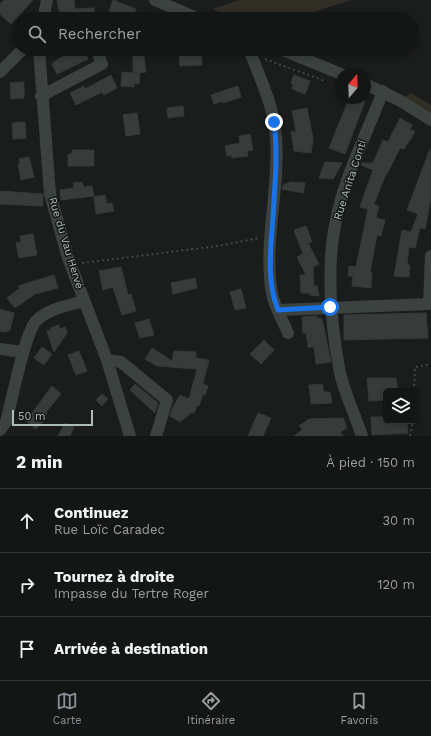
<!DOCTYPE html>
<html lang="fr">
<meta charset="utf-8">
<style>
body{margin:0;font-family:"Work Sans",sans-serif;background:#1d1f1e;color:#f1f3f6}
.controls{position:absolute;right:12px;bottom:12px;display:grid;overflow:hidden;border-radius:6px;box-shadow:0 2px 6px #0003}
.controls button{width:36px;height:36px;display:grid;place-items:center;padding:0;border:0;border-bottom:1px solid #333534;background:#141615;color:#f1f3f6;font:20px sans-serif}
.compass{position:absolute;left:335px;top:68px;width:36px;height:36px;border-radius:50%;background:#141615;box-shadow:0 2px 6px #0003;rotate:19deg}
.scale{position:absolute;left:12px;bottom:10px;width:81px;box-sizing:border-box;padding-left:4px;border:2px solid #acbdb3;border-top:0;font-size:11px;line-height:14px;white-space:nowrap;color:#acbdb3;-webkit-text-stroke:3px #151817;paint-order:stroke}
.stop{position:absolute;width:12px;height:12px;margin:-9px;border:3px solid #1a73e8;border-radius:50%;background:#fff}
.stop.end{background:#1a73e8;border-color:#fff;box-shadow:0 1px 4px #0008}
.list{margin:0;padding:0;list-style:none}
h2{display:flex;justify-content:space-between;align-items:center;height:52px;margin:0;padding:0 16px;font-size:17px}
h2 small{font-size:13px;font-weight:400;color:#9d9fa0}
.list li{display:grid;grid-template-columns:26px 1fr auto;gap:12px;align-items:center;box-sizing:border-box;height:64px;padding:0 16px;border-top:1px solid #333534}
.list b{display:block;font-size:15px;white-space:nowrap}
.list p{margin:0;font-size:13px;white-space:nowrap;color:#9d9fa0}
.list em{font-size:13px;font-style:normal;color:#9d9fa0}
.icon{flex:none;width:22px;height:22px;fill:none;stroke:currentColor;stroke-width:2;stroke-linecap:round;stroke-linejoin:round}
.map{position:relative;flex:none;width:431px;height:436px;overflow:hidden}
.search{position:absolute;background:#141615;box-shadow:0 2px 6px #0003;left:12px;right:12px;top:12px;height:44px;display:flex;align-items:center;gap:10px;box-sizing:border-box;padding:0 14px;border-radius:22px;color:#9d9fa0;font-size:15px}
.sheet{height:244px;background:#141615}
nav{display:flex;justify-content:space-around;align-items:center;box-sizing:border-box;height:56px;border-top:1px solid #333534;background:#141615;font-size:11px;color:#9d9fa0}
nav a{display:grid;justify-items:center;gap:2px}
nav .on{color:#8c9099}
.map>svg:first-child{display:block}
.green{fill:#312e26}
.building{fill:#373c3a;stroke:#343938}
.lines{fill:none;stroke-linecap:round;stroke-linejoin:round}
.path{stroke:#414945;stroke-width:2;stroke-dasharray:2 3;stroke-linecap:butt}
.minor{stroke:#3b423f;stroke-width:12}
.route{stroke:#1a73e8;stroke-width:5}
.labels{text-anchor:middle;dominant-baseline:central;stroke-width:3;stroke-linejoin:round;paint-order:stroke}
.street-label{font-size:11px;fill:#acbdb3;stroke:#151817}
</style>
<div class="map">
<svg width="431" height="436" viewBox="0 0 431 436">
<rect width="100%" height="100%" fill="#1a1d1c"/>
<path class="green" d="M239 0H351L292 19H235L213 9Z
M411 93 431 105V115L403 98Z"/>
<path class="building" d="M4 0H33L11 24 0 14V4Z
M57 0H74L75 9 94 8V19H61Z
M113 0 136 9 132 18 109 11Z
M78 49H83L88 59 57 74 52 64 58 59Z
M133 49H143L146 72 134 73H140L139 84 134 83V87L121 86 122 72 133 73Z
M201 49 202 65 180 66 179 51Z
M111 75 117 88 104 95 102 92 76 105 70 93 84 86 85 89Z
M294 75 310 81 305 94 292 89 293 84 291 83Z
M24 82V98L11 99 10 83Z
M238 86 241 97 223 103 222 101 214 104 211 95Z
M354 98 365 101 345 154 329 148 349 99 353 100Z
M183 106 184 116 168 118 167 108Z
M307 108 313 139 311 153 294 151 291 132H296L292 111Z
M137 113 140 134 126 136 123 115Z
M400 118 412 125 410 129 415 132 404 149 400 148 387 174H386L374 204 379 206 376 218 385 220 381 236 377 235 370 272H372L371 288 352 286 353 276H348L349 266 356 267 368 209 360 207 373 170 361 165 362 163H373L383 140 388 142Z
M25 122 26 138 13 139 12 123Z
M250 134 253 150 247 151 248 156 232 158V155L227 156 225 146 240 143 239 136Z
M430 149 431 197 425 229 420 228 415 248 409 247 407 265H410L409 277 394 276 402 230 411 232 418 214 407 210Z
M72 150H94V166H68V155L72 153Z
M29 157 34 177 21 180 18 164H20L19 159Z
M325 162 342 163 333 179 319 178Z
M82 182 84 187 92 186 94 196 61 200 60 190 74 188 73 183Z
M291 182 305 183 303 193 282 189 283 185Z
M0 191 43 194V206L0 204Z
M105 195 107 204 112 203 114 211 96 214 94 197Z
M306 226 312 242 308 243 319 264 313 267 314 286H317L319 296 310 295V293H301L300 275H306L297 257 303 254 294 230Z
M33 234 37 255 19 258 16 243 21 242 20 236Z
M121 267 128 295 131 294 136 311 122 315 113 287 103 290 99 271Z
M54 275 58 288 35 294 15 308 7 298 20 288 18 286Z
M195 278 197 288 173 294 171 283Z
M241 289 246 308 235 310 230 292Z
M0 309 14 313 10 330 6 332 0 331Z
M426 313 428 338 344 340V315Z
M317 316V318L322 319 331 362 316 364 314 347H308L306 333H303L302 317Z
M149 319 154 335 140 338 135 323Z
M59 325 60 329 65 327 67 333 54 352 47 331 51 330 50 328Z
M264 340 274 350 261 364 250 354Z
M42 347 52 354 44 365 34 358Z
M152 348 172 361 174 351 196 352V358L209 360 203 384 208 386 205 395 203 394 199 406 197 405 194 413 192 412 180 422 170 416 172 409 180 395 189 399 197 369 157 366 145 359Z
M79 351 87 371 76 375 68 355Z
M367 378H396L398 391H386V400L369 401Z
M135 384 158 403 155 413 130 390Z
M322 384 324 392H330L332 403 311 404 309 385Z
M52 386 61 394 46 412 47 413 43 417 45 419 36 429 26 421Z
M102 394 108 399 102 406 96 400Z
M258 413 271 418 263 436H248Z
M371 417H386V421H407L408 433 372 435Z
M343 418 347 428 340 432 343 436H294L303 429 299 426 309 419Z
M65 423 74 427 70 436H58Z"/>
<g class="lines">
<path class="path" d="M265 59 325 81
M82 263 218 246 259 238
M414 391 415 367 431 364
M410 436 413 421"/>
<path class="minor" d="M155 0 199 19
M43 19 47 0
M39 49 50 194 68 258 107 360 130 436
M250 49 251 54C262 84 274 106 276 138 280 189 263 242 272 293 274 306 283 321 288 333
M280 49 341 74
M0 72 23 49
M365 84 399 100 431 120
M41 96 102 64 99 56
M279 310 429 304 431 256
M0 349 23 352
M107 360 121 362 167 400 156 436
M0 430 6 422C12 401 24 335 36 321 47 309 69 305 84 301
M362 436C355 415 345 394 340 373 330 320 325 263 338 211 348 169 368 131 383 91"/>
</g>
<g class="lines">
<path class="route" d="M274 122C278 153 275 185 273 216 271 247 266 280 278 310L330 307"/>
</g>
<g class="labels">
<g class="street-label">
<text transform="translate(350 180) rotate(-72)">Rue Anita Conti</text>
<text transform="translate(66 243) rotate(73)">Rue du Vau Hervé</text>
</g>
</g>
</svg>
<div class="controls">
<button><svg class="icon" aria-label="layers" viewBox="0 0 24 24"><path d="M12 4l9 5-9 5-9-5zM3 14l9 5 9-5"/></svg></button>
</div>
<svg class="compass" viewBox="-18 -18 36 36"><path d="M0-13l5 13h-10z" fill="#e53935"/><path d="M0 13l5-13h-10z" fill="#9d9fa0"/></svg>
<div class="scale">50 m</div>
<div class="stop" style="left:330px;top:307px"></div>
<div class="stop end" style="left:274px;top:122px"></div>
<div class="search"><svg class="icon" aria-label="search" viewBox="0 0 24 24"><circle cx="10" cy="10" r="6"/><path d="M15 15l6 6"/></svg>Rechercher</div>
</div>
<section class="sheet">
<h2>2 min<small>À pied · 150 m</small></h2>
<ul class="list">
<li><svg class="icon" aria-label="ahead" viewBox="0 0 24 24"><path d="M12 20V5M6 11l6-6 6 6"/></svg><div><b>Continuez</b><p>Rue Loïc Caradec</p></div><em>30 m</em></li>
<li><svg class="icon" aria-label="right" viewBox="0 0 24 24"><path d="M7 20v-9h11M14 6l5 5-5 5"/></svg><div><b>Tournez à droite</b><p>Impasse du Tertre Roger</p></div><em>120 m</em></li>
<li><svg class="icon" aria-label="arrive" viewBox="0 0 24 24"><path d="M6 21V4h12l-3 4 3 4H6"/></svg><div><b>Arrivée à destination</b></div></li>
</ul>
</section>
<nav>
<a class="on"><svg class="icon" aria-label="map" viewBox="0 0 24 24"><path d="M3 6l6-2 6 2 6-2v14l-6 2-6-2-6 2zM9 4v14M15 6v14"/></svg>Carte</a>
<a><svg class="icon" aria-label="directions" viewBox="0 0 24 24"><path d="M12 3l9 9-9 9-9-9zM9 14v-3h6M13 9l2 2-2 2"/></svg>Itinéraire</a>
<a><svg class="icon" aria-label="saved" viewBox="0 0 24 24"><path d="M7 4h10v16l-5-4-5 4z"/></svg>Favoris</a>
</nav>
